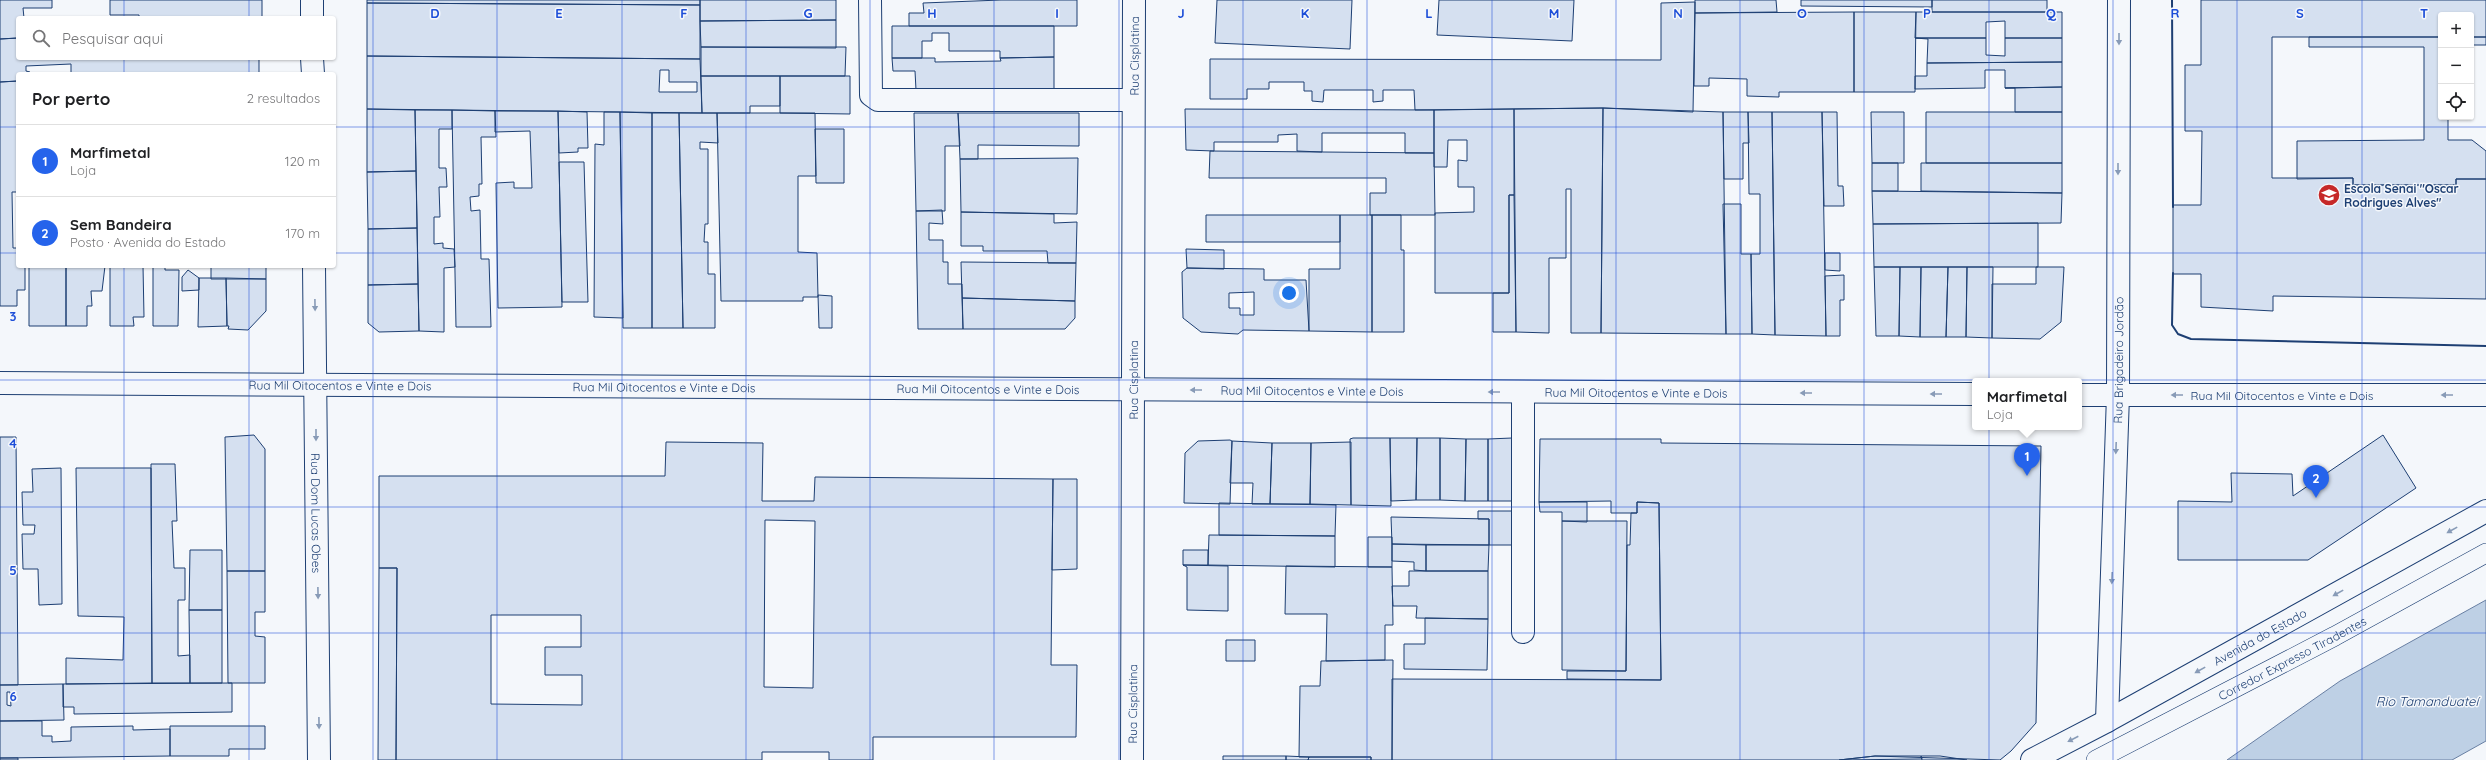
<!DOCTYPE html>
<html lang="pt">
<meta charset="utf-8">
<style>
body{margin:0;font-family:Quicksand,sans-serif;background:#f2f2f2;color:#202124}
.controls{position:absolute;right:12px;top:12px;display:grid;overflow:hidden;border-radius:4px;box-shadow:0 1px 3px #0004}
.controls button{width:36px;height:36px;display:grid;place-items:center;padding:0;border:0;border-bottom:1px solid #e0e0e0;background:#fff;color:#202124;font:20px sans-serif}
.you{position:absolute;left:1289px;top:293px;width:14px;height:14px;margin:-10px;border:3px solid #fff;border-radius:50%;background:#1a73e8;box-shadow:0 0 0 6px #1a73e833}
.badge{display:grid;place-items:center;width:26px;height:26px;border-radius:50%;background:#2563eb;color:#fff;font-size:13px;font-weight:700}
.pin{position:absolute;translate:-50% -33px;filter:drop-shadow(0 1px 2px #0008)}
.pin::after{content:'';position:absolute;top:21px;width:14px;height:12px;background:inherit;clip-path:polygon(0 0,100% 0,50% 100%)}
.popup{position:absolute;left:1972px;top:378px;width:110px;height:52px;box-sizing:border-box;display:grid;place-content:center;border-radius:4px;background:#fff;filter:drop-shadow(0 1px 3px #0005);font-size:13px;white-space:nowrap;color:#757577}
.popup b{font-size:15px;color:#202124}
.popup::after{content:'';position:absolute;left:50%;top:100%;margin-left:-8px;border:8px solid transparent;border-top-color:#fff}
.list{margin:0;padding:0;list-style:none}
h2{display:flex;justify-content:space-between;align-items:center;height:52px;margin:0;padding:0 16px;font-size:17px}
h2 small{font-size:13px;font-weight:400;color:#757577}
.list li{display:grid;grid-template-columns:26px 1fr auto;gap:12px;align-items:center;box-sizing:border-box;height:72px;padding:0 16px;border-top:1px solid #e0e0e0}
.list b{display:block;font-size:15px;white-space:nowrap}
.list p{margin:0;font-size:13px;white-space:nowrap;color:#757577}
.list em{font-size:13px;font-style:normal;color:#757577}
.icon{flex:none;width:22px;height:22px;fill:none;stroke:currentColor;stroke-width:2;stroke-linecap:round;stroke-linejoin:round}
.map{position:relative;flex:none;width:2486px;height:760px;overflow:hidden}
.search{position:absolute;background:#fff;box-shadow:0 1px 3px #0004;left:16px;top:16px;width:320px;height:44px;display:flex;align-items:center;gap:10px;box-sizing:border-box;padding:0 14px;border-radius:4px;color:#757577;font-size:15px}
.panel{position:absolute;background:#fff;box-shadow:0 1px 3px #0004;left:16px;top:72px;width:320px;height:196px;border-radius:4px}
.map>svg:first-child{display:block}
.water{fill:#bed0e5;stroke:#687fa3}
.building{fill:#d5e0f0;stroke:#1d3f73;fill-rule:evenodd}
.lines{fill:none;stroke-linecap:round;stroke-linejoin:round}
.lane-casing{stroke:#1d3f73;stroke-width:20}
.street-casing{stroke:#1d3f73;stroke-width:24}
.secondary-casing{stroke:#1d3f73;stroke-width:24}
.highway-casing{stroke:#1d3f73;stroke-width:24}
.lane{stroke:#f4f7fb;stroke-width:19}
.street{stroke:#f4f7fb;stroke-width:22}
.secondary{stroke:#f4f7fb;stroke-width:22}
.highway{stroke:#f4f7fb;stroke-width:22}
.wall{stroke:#1d3f73;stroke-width:2}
.oneway{fill:#889bb7}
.grid{fill:none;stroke:#1d4ed8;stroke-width:1;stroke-opacity:0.55}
.labels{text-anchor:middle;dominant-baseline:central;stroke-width:3;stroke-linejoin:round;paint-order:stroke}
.street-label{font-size:12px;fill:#1d3f73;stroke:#f4f7fb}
.poi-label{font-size:12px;font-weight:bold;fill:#1d3f73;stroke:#f4f7fb;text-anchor:start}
.water-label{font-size:13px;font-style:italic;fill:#1d3f73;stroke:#f4f7fb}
.grid-label{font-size:13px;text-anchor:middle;font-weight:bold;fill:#1d4ed8;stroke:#f4f7fb;stroke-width:3;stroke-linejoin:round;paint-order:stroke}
</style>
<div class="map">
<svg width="2486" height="760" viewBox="0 0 2486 760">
<rect width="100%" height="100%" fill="#f4f7fb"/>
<path class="water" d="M2486 600V741L2452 760H2227L2340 681Z"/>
<path class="building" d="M0 0H52V8H23L24 18H18V38L0 39Z
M110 0H262V17L139 18V15H110Z
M367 0H700V5L367 3Z
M700 0H836V20L700 21Z
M1001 0H1077V26H909V13H924L923 3Z
M1217 0H1352L1350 49 1215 43Z
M1439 0H1574L1572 41 1437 35Z
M1695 0H1776L1777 12 1695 13Z
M1801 0H1932V7L1801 6Z
M1932 0H2047V12H1932Z
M2201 0H2486V37H2471V15H2441V37H2272V178H2353V185H2456V179H2486V299L2273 296V311L2201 307V274H2173V205H2201L2202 131H2185V65H2201Z
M1695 2 1693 112 1603 108 1415 110 1414 90H1383V101L1373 102V90H1324L1323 102 1312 101V91H1304V82H1269V89H1247V99H1210V59L1661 60V3Z
M367 3 700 5V59L367 56Z
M1854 12H1916L1915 92H1854Z
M1854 12V92H1779V97L1747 96V79L1709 78V86H1694L1695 13Z
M1916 12H2062V38H2005V21L1986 22V38H1915Z
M836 20V48L701 47 700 21Z
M892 26H1054V57L1000 58V51H949V33H932V41H922V58H892Z
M2309 37H2441V117H2448V140H2472L2486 151V179H2456V185H2353V178L2297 179V141L2424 140V47H2309Z
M2471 37H2486V45H2471Z
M18 38V58H259V74H71V64L26 66V71L30 72V74H18V81L0 82V39Z
M1915 38H1986V55L2005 56V38H2062V62L1927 63 1928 39Z
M701 47H846L845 76H701Z
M367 56 700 59 702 113 367 109ZM660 70H669V82H697V92H659Z
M1054 57V90H916L915 71H893L892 58H935V62L1001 61 1000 58Z
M2062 62V87L2005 88V70H1985V88L1915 89V76H1927V63Z
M701 76H780V106H750V113H702Z
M780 76H850V114L780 113Z
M18 81V192H12L13 248H18V266H25V290H17V306H0V82Z
M2062 87V112H2015V88H2005Z
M1603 108 1723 112 1726 334 1601 333Z
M1603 108 1601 333H1571V189H1566V258H1549V333L1516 332 1514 109Z
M367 109 415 110 416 171 367 172Z
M1185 109 1434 110V153H1405V133H1322V152L1297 151V134L1278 135V142H1214V151L1186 150Z
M1514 109V195H1509V293H1435V213L1474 212V187H1458V160L1467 161V140H1448L1447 167H1434V110Z
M415 110H452V129H439V168H446L447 187H439L440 217H434V244L443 243V248L454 249 455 267 444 268V332L419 331Z
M452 110 495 111 496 137H481L482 184H479V196L470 197 471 211 480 210 481 259H489L491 327H456Z
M495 111H558L562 307 498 308 496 183 514 182V188H532L530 131 495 132Z
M558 111 587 112 588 148H578V152L559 153Z
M604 112H620L623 318 594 317 595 144 604 145Z
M620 112 652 113V328H623Z
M1723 112H1748L1749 143H1743V179H1724Z
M1748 112H1772L1775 335 1752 334 1751 254H1760V194H1749Z
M1772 112H1822L1826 336 1775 335Z
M1822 112H1837L1838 186H1843L1844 206H1824Z
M1871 112H1904V163H1872Z
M1926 112H2062V163H1926Z
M652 113H679L683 328H652Z
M679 113H717L718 143 700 142V149H708V224H705L704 242H708V274H715V328H683Z
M717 113H815L816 176H798V252L817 253 818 297H803V301H721Z
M914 113H958L960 146H945V211H916Z
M958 113H1079V146L978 145V159H960Z
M815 129H844V183H816Z
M1210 151 1434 153 1435 215H1370V193H1386V178H1209Z
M1078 158 1077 214 961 212 960 159Z
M559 162H584L588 302H562Z
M1872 163H1898V191H1872Z
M1921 163H2062V193L1921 191Z
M416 171 417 228 368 229 367 172Z
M1872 191 2062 193 2061 223 1873 224Z
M1509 195H1514L1516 332H1493V293H1509Z
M1723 204H1741V254H1751L1752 334H1726Z
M942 210 943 224 929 223V240H943V262H948V284H962L963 329H918L916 211Z
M961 212 1054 214V223L1077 222 1076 263H1048L1047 251H983V246H961Z
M1206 215H1340V242H1206Z
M1340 215H1372V332L1309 331V269H1340Z
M1372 215H1401V250H1404V332H1372Z
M2038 223V267H1874L1873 224Z
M417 228 418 284 368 285V229Z
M1186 249 1224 250V269L1187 268Z
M1825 253H1840V271L1825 270Z
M961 262 1076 263 1075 301 962 298Z
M29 266H66V326H29Z
M66 266H105L102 291H91L92 306H87V326H66Z
M110 266H143L144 317H133L134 326H110Z
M153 266H165V270H179L178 326H153Z
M211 266H266V279H211Z
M1874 267H1900L1899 336H1876Z
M1900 267H1921L1920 337 1899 336Z
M1921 267H1948L1946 337H1920Z
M1948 267H1967L1966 337H1946Z
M1967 267H1993L1992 338 1966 337Z
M2036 267H2064L2061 322 2040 339 1992 338V284H2036Z
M1187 268 1264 269V280H1306L1309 331 1243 330 1238 334 1201 332 1183 318 1182 272ZM1254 292V315H1240V308H1229V293Z
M188 270 199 278V290L182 291V277Z
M1844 275V300H1840V336H1826L1825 276Z
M199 278H226L227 326 198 327Z
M226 278 266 279V311L248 330 228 329 229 326H227Z
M418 284 419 331 379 332 368 323V285Z
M818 295 832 296V328H819Z
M962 298 1075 301V318L1065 329H963Z
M254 435 265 449V571H227L225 437Z
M2383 435 2416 488 2308 560H2178V501L2232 502 2231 473 2292 474 2293 496Z
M0 437H16L18 685H0Z
M1353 438H1390L1391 506 1351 505 1350 439Z
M1390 438H1417L1416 500 1391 501Z
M1417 438H1440V500H1416Z
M1440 438 1466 439 1465 501 1440 500Z
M1512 438 1513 501H1488V439Z
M1466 439H1488V501H1465Z
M1540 439H1661V443L2041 446 2036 723 2011 751 2000 760 1875 756 1839 760H1392V679L1661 680 1659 503 1637 502V513H1611V501L1539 502Z
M1230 440 1232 441 1230 504 1184 503 1185 453 1198 441Z
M1232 441 1272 443 1270 504H1252L1253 483H1230Z
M666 442 763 443 762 501H814L815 477 1053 479 1051 665H1077L1076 737H873V760H829V752H762V760H396L397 568H379V476H665ZM765 520 815 521 813 688 764 687ZM491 615H581V647H545V675H582V705L491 704Z
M1351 442V505L1310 504 1311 443Z
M1272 443H1311L1310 504H1270Z
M151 464H175L177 521H172L174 568H185V600H178V656L190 655V683H152Z
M61 468 62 604 39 605 38 569H23L22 534H34L35 525H23L22 492H33L32 469Z
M76 468H151L152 683 66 684V658L123 660 124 617 78 616Z
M1053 479H1077V569L1052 570Z
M1539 502H1587V522L1562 521V512H1540Z
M1637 502 1659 503 1661 680 1567 679V671H1626L1627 545H1630L1631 513H1637Z
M1219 503 1336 505 1335 536 1219 535Z
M1478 511H1513V545H1489V519H1478Z
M1391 517 1489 519V545L1392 544Z
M1562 521H1627L1626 671 1562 670Z
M1209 535 1335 536V567L1208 565Z
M1368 537H1392V567H1368Z
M1392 544 1426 545V571L1414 570V562L1392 561Z
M1426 545H1489L1488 571H1426Z
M190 550H222V610H189Z
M1183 550H1208V565H1183Z
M1183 565 1228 566V611L1187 610V567Z
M1286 566 1392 567 1393 625H1385V660L1326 661 1327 614H1285Z
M379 568H397L396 760H378Z
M227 571H265V612H255V636L265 637V683H228Z
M1409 571H1488V619L1416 618 1417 606H1393L1392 586H1409Z
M189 610H222V683H190Z
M1425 618 1488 619 1487 670 1404 669V644H1425Z
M1226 640H1255V661H1226Z
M1393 660 1392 760H1371V757H1299L1300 686H1320L1321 661Z
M232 683V712L74 714V707H63V684Z
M63 684 64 720 0 721V685ZM7 692H10L11 706 7 705Z
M0 721H42V736H52V742L71 741V727L133 726V730L170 729V756L0 758Z
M170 726H265V749H229V756H170Z
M1223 756H1286V760H1223Z
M1286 756 1309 757 1308 760H1286Z
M1875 756H1921L1922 759 1839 760Z
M1921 756H1940L1967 760H1922Z
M1309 757H1371V760H1308Z
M0 758H18V760H0Z"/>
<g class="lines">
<g class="lane-casing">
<g id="lane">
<path id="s1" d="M2096 760 2335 636 2486 553"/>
</g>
</g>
<g class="street-casing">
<g id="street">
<path d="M870 0 871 95 878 100H1133"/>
<path id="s2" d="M0 383 1975 394"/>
<path id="s3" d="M2079 395H2486"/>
<path d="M1523 632V392"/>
<path id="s4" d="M2107 721 2118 395 2119 0"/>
<path id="s5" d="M1132 760 1134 0"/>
</g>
</g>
<g class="secondary-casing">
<g id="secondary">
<path d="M312 0V18"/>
<path d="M312 58 313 74"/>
<path id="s6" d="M314 266 319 760"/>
</g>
</g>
<g class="highway-casing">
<g id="highway">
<path id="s7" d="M2032 760 2107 721 2486 511"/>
</g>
</g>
<use href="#lane" class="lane"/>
<use href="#street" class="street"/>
<use href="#secondary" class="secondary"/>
<use href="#highway" class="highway"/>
<path class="wall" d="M2172 0 2173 207
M2173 273 2172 325 2178 334 2191 339 2486 346"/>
</g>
<defs><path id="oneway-solid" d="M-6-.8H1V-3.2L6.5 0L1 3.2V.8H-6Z"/></defs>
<g class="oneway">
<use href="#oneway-solid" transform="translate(2119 39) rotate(90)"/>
<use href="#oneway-solid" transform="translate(2118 169) rotate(90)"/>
<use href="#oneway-solid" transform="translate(315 305) rotate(89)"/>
<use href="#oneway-solid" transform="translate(1196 390) rotate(180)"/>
<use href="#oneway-solid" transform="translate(1494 392) rotate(-180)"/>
<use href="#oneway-solid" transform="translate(1806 393) rotate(-180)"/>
<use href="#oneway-solid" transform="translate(1936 394) rotate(-180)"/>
<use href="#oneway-solid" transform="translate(2177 395) rotate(180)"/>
<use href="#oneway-solid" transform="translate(2447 395) rotate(180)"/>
<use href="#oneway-solid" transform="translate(316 435) rotate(90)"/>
<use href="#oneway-solid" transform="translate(2116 448) rotate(92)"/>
<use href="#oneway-solid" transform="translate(2452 530) rotate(151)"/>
<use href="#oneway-solid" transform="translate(2112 578) rotate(92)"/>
<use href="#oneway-solid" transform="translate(318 593) rotate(89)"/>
<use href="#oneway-solid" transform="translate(2338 593) rotate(151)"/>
<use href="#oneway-solid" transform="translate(2200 670) rotate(151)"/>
<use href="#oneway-solid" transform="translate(319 723) rotate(89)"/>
<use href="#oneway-solid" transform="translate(2073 739) rotate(153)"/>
</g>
<path class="grid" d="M124 0V18M249 0V18M373 0V760M497 0V760M622 0V760M746 0V760M870 0V760M994 0V760M1119 0V760M1243 0V760M1367 0V760M1492 0V760M1616 0V760M1740 0V760M1864 0V760M1989 0V760M2113 0V760M2237 0V760M2362 0V760M124 58V74M249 58V74M0 127H18M334 127H2486M0 253H18M334 253H2486M124 266V760M249 266V760M0 380H2486M0 507H2486M0 633H2486"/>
<defs>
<g id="school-disc" transform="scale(1.15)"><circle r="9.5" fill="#c62828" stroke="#f4f7fb"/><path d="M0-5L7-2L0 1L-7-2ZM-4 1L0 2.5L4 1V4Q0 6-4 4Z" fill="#fff"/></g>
</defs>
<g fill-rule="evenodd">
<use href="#school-disc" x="2329" y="195"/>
</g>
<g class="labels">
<g class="street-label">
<text stroke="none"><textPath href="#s5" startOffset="704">Rua Cisplatina</textPath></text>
<text stroke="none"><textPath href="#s4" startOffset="361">Rua Brigadeiro Jordão</textPath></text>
<text stroke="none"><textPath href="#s5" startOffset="380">Rua Cisplatina</textPath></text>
<text stroke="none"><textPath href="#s2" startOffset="340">Rua Mil Oitocentos e Vinte e Dois</textPath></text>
<text stroke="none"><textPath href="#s2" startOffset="664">Rua Mil Oitocentos e Vinte e Dois</textPath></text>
<text stroke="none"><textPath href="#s2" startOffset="988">Rua Mil Oitocentos e Vinte e Dois</textPath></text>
<text stroke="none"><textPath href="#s2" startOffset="1312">Rua Mil Oitocentos e Vinte e Dois</textPath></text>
<text stroke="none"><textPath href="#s2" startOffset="1636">Rua Mil Oitocentos e Vinte e Dois</textPath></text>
<text stroke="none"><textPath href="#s3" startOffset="203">Rua Mil Oitocentos e Vinte e Dois</textPath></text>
<text stroke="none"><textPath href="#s6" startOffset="247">Rua Dom Lucas Obes</textPath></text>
<text stroke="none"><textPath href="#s7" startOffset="259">Avenida do Estado</textPath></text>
<text stroke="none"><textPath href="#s1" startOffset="221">Corredor Expresso Tiradentes</textPath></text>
<text stroke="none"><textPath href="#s5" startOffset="56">Rua Cisplatina</textPath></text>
</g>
<g class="poi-label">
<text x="2344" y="188">Escola Senai "Oscar<tspan x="2344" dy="14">Rodrigues Alves"</tspan></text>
</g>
<g class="water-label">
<text x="2427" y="701">Rio Tamanduateí</text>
</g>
</g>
<g class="grid-label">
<text x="435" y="18">D</text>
<text x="559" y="18">E</text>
<text x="684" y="18">F</text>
<text x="808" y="18">G</text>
<text x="932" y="18">H</text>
<text x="1057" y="18">I</text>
<text x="1181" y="18">J</text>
<text x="1305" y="18">K</text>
<text x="1429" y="18">L</text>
<text x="1554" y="18">M</text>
<text x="1678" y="18">N</text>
<text x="1802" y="18">O</text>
<text x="1927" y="18">P</text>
<text x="2051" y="18">Q</text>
<text x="2175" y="18">R</text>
<text x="2300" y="18">S</text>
<text x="2424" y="18">T</text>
<text x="13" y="321">3</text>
<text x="13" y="448">4</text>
<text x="13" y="575">5</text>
<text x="13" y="701">6</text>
</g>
</svg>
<div class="controls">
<button>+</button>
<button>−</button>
<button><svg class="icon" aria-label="locate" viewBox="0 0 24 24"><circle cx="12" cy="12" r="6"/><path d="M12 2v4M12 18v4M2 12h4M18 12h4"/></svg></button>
</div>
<div class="you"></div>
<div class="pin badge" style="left:2027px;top:476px">1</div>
<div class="popup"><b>Marfimetal</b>Loja</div>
<div class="pin badge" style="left:2316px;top:498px">2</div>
<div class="search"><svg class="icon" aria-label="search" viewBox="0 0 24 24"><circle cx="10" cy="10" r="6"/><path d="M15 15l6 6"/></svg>Pesquisar aqui</div>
<section class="panel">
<h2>Por perto<small>2 resultados</small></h2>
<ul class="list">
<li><span class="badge">1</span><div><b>Marfimetal</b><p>Loja</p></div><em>120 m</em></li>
<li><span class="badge">2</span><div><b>Sem Bandeira</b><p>Posto · Avenida do Estado</p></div><em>170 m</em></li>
</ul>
</section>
</div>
